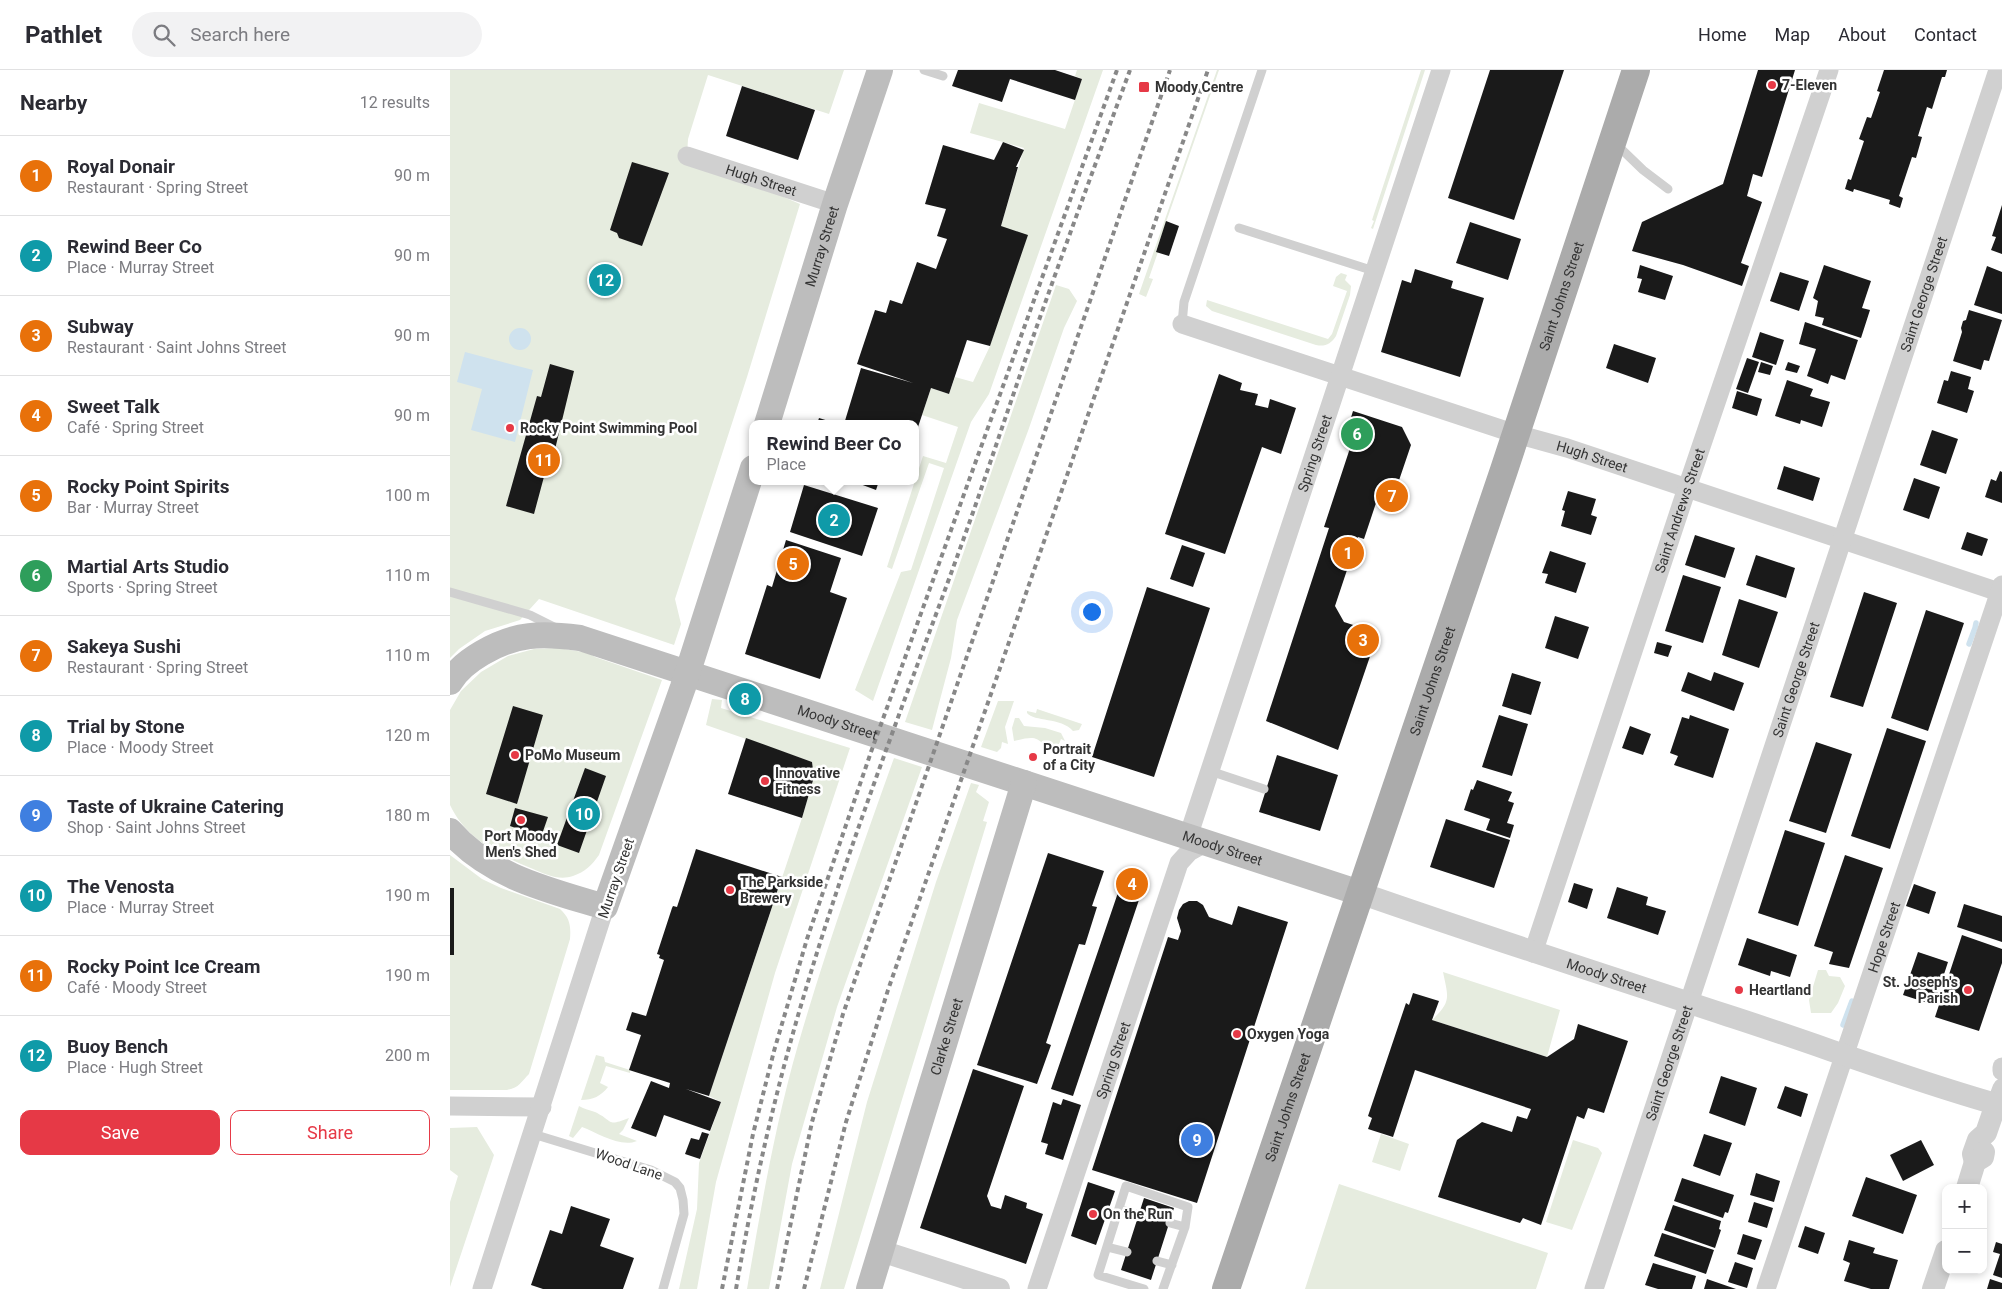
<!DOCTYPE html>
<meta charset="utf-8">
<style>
body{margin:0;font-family:Roboto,sans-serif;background:#f2f2f3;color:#2b2b33}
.controls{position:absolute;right:15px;bottom:15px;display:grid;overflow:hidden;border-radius:10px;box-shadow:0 2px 8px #0003}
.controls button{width:45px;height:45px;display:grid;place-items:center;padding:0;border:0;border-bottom:1px solid #e1e1e2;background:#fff;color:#2b2b33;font:25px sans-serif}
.you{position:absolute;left:641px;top:541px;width:18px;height:18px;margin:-12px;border:4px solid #fff;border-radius:50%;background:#1a73e8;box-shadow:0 0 0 8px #1a73e833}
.badge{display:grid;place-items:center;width:32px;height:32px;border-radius:50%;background:#e63946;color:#fff;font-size:16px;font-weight:700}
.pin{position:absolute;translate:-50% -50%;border:2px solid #fff;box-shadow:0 1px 5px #0006}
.popup{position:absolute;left:299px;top:350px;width:170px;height:65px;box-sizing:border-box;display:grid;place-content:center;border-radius:10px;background:#fff;filter:drop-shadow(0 1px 4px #0005);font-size:16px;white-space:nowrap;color:#7c7c81}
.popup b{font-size:19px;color:#2b2b33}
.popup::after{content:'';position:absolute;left:50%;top:100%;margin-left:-10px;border:10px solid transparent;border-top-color:#fff}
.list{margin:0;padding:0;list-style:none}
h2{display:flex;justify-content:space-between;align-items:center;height:65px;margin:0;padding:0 20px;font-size:21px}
h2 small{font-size:16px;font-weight:400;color:#7c7c81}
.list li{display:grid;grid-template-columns:32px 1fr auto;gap:15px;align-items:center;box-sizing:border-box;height:80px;padding:0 20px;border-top:1px solid #e1e1e2}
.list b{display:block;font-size:19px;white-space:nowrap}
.list p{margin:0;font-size:16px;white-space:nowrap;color:#7c7c81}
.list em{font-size:16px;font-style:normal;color:#7c7c81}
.actions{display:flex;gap:10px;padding:15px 20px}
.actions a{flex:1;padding:11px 0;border:1px solid #e63946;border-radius:10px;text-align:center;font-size:18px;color:#e63946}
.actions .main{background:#e63946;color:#fff}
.icon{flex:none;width:28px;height:28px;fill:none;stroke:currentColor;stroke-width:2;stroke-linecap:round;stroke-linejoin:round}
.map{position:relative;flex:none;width:1552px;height:1219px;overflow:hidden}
header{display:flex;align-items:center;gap:30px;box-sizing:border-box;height:70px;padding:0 25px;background:#fff;border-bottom:1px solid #e1e1e2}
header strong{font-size:24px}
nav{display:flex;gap:28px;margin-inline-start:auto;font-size:18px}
.search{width:350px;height:45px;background:#f2f2f3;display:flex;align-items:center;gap:12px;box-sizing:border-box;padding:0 18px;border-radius:28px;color:#7c7c81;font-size:19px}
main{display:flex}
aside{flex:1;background:#fff}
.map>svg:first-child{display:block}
.green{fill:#e6ecdf}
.water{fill:#cfe2ee}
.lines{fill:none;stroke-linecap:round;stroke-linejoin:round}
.stream{stroke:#cfe2ee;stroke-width:5.5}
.building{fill:#1a1a1a}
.service{stroke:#d0d0d0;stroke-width:9}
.minor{stroke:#d0d0d0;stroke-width:19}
.tertiary{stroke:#d0d0d0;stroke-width:22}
.secondary{stroke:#bdbdbd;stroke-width:26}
.primary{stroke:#ababab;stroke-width:28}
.rail{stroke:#888;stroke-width:4;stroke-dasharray:5 4;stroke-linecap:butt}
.poi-dot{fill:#e63946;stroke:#fff;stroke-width:2}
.labels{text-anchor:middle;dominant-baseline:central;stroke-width:5;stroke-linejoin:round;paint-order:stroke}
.poi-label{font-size:14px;font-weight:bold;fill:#333;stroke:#fff;text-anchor:start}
.street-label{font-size:14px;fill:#333;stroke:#fff}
</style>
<header>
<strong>Pathlet</strong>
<div class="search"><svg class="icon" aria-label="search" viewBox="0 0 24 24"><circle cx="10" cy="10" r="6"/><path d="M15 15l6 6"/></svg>Search here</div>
<nav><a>Home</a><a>Map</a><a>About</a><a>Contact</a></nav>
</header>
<main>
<aside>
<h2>Nearby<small>12 results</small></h2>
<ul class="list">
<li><span class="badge" style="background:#e8710a">1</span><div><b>Royal Donair</b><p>Restaurant · Spring Street</p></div><em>90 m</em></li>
<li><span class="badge" style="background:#0f9aa8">2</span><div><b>Rewind Beer Co</b><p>Place · Murray Street</p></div><em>90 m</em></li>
<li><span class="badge" style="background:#e8710a">3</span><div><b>Subway</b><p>Restaurant · Saint Johns Street</p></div><em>90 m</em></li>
<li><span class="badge" style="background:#e8710a">4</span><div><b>Sweet Talk</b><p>Café · Spring Street</p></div><em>90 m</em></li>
<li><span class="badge" style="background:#e8710a">5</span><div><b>Rocky Point Spirits</b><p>Bar · Murray Street</p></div><em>100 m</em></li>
<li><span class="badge" style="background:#2e9e5b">6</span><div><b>Martial Arts Studio</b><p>Sports · Spring Street</p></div><em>110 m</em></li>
<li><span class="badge" style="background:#e8710a">7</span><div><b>Sakeya Sushi</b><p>Restaurant · Spring Street</p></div><em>110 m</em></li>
<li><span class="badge" style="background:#0f9aa8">8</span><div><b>Trial by Stone</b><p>Place · Moody Street</p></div><em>120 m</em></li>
<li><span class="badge" style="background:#3f7fe0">9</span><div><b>Taste of Ukraine Catering</b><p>Shop · Saint Johns Street</p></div><em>180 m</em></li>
<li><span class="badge" style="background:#0f9aa8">10</span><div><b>The Venosta</b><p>Place · Murray Street</p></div><em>190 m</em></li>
<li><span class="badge" style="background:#e8710a">11</span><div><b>Rocky Point Ice Cream</b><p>Café · Moody Street</p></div><em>190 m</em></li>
<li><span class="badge" style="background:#0f9aa8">12</span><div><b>Buoy Bench</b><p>Place · Hugh Street</p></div><em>200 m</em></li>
</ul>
<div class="actions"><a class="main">Save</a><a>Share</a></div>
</aside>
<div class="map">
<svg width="1552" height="1219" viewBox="0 0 1552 1219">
<rect width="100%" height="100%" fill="#fff"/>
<path class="green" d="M0 0H394L379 44 258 5 238 69 237 86 350 134 297 307 225 529 231 554 224 575 89 529 70 550 35 561 9 579 0 588Z
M627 0H653L539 324 521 352 423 631 405 620 451 502 461 500 494 398 479 393 442 499 437 497 473 386 496 393 508 357 472 345 481 318 499 324 505 307 523 312 540 276 558 220 551 156 574 78 520 63 529 33 615 59 632 9 625 6Z
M767 0H769L706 181 708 182 699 208 703 209 696 227 689 224Z
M971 0H975L923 159 921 158 924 151 922 150Z
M891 203 897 205 895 210 901 216 900 225 886 266C881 274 875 277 866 275L762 241 756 236 757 230 878 269 882 264 897 221 883 216 886 207Z
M606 215 619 219 627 231 614 258 578 361 507 550 501 588 482 660 455 652Z
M108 578 139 583 145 587 212 610 149 785C142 795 135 802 123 806 109 811 95 804 83 799 49 785 16 769 0 735V640L11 621 31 602 58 586 84 579Z
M262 629 272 630 271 638 400 678 325 903 266 1112 247 1219H229L247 1139 249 1093 271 1032 259 1026 352 748 364 707 362 692 256 655Z
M548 631H564L555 657 558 674 552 672 551 678 547 682 531 677Z
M587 639 632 654 629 660 623 661C611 647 584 652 577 643V641L586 643Z
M565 648H569L574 656 595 658 611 663 615 671 611 669 609 674 613 677 606 681C584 672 594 663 564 671L562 658Z
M444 688 472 697 387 937 342 1094 319 1219H297C311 1137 325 1055 348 975 376 878 410 783 444 688Z
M521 713 529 715 526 722 539 732 533 751 537 752 394 1219H370L417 1032 486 812Z
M0 785 32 809 51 818 110 839C120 848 121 856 120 869L79 1004C71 1012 69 1018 57 1020H0V885H4V819L0 818Z
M1368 900H1376L1379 906 1390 907 1395 916 1388 933 1381 943H1361L1359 930Z
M993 902 1110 940 1097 987 982 950C1002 931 998 927 993 902Z
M146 985 154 987 155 992 180 1000V1003L156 996 150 1013 158 1017C151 1026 143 1030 131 1030Z
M129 1036C134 1039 140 1040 145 1042 164 1051 156 1057 179 1048L173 1060 169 1064 187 1071C170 1078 148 1063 132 1057L123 1068 119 1066Z
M27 1057 44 1085 0 1217V1132L8 1106 0 1100V1058Z
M931 1064 959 1074 950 1101 922 1092Z
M1123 1070 1148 1078 1152 1083 1122 1160 1096 1152Z
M889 1114 1098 1183 1086 1219H855Z"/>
<path class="water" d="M59 269a11 11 0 1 1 22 0a11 11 0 1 1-22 0Z
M15 282 83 300 65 372 21 360 32 319 7 312Z"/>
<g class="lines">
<path class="stream" d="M1519 574 1525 558 1526 553
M1393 955 1402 931"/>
</g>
<path class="building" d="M508 0H605L632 9 625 30 560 9 552 32 502 16Z
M1040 0H1114L1064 150 998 128Z
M1308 0H1345L1312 107 1303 104 1297 126 1312 132 1291 193 1299 196 1292 216 1233 195 1182 181 1192 152 1273 114Z
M1434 0H1497L1495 7H1492L1482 39 1477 37 1468 66 1472 67 1466 88 1462 87 1449 126 1453 128 1450 138 1439 134 1440 130 1404 119 1403 122 1395 119 1398 109 1401 110 1414 71 1409 69 1417 47 1421 48 1430 22 1427 21Z
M292 16 365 40 348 90 276 66Z
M553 72 574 80 566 97H568L551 156 578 165 540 276 517 270 499 324 481 318 466 363 465 354H394L411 298 463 313 407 294 425 240 436 243 440 230 452 234 467 192 486 199 490 188 497 169 487 166 496 139 475 134 493 75 544 90Z
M182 92 219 103 192 176 169 168 167 163 160 160Z
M1552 135V184L1541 180 1546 167 1542 166Z
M716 151 729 156 719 186 706 182Z
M1020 152 1071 169 1058 210 1006 193Z
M1190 195 1223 206 1215 230 1188 222 1192 209 1187 208Z
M1374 195 1421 211 1412 238 1420 240 1411 268 1372 255 1374 248 1365 246 1368 231 1363 228Z
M1537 196 1552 202V244L1524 235Z
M965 199 1003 211 1001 218 1034 228 1010 307 931 282 952 210 961 213Z
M1330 202 1359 211 1349 241 1320 231Z
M1519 240 1552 250 1539 291 1534 290 1531 300 1503 291 1512 262 1511 258 1513 251 1516 250Z
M1355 252 1408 270 1395 310 1381 305 1378 314 1357 306 1366 279 1349 274Z
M1310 262 1334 270 1326 295 1302 287Z
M1164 274 1206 288 1198 313 1156 298Z
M1297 288 1309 292 1298 323 1286 319Z
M1311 292 1323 296 1320 305 1308 302Z
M1338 292 1350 296 1347 303 1335 300Z
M100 294 124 301 99 404 95 403 84 444 56 436 87 326 91 327Z
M1501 301 1521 307 1518 319 1524 321 1517 343 1487 333 1494 310 1498 311Z
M769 304 792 313 790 320 808 324 805 335 818 338 820 329 846 338 831 384 812 377 775 484 715 464Z
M1337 310 1363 319 1360 326 1380 332 1372 357 1351 350 1350 354 1325 346Z
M1287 321 1312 329 1307 346 1282 338Z
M903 341 952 357 961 375 943 428 929 424 914 469 908 467 885 536 894 552 928 563 888 680 816 651 879 458 874 457 903 369 895 367Z
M369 348 385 353V354H367Z
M1482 360 1508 369 1496 404 1470 395Z
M1334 396 1370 408 1363 431 1327 419Z
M1550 401 1552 402V433L1535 427 1541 409 1546 411Z
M1464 408 1490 417 1479 449 1453 440Z
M402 411H429L426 420Z
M354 415 428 438 412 486 340 462Z
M1118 421 1146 429 1141 445 1147 447 1141 465 1111 456 1115 441 1112 440Z
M1517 462 1538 469 1532 486 1511 479Z
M1245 465 1285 478 1275 508 1235 495Z
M336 470 391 488 380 522 397 528 370 609 295 584 317 515 322 517Z
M732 475 755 483 743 517 720 509Z
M1100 481 1136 493 1126 523 1095 513 1098 504 1092 503Z
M1306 485 1345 498 1336 528 1296 515Z
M1233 505 1271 517 1253 573 1215 561Z
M697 517 760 538 704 707 642 687Z
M1414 522 1447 533 1413 637 1380 627Z
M1289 529 1328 542 1309 598 1272 585Z
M1476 540 1514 553 1478 661 1441 648Z
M1105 546 1139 557 1128 589 1095 578Z
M1207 572 1222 576 1218 587 1204 583Z
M1238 602 1261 611 1264 602 1294 613 1284 641 1231 621Z
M1062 603 1091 612 1081 645 1052 636Z
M63 636 93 645 67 734 36 724Z
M1049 645 1078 654 1062 706 1032 697Z
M1240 645 1279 659 1263 708 1224 695 1228 686 1220 683 1232 647 1239 649Z
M1180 656 1201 664 1193 685 1172 678Z
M1437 658 1476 671 1440 779 1401 766Z
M296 668 362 692 364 707 352 748 278 724Z
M1366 672 1402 684 1376 763 1339 751Z
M827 685 888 705 870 761 809 742Z
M135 698 156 706 129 783 107 775Z
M1027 710 1062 722 1058 731 1064 733 1057 753 1064 755 1060 768 1036 760 1040 749 1014 740 1021 719 1023 720Z
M65 738 98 747 91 767 60 756Z
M996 749 1060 770 1044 818 980 797Z
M1335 760 1375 773 1348 856 1308 843Z
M246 779 332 807 259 1026 236 1019 271 1032 260 1061 214 1045 206 1067 181 1058 201 1011 219 1018 220 1013 179 1000 191 965 176 960 182 942 196 946 214 890 209 888 210 885 207 884 222 838 223 836 227 837Z
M598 783 654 801 642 836 647 837 635 875 629 874 596 973 601 975 587 1014 527 995Z
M1395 785 1433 798 1399 898 1379 894 1383 882 1364 876Z
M674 805 695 812 623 1026 601 1019Z
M1124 813 1143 819 1137 839 1118 832Z
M1464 814 1486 822 1479 844 1456 836Z
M1167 817 1198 827 1196 835 1216 841 1208 865 1157 848Z
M0 818H4V885H0Z
M739 831H747L753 835 759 847 782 855 788 836 838 852 747 1133 642 1100 718 867 728 870 731 861 727 848 729 840 733 834Z
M1514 834 1552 846V872L1507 857Z
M1512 865 1552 879V893L1529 961 1485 947Z
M1297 868 1347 885 1340 907 1321 901 1320 906 1288 895Z
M1468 882 1498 892 1484 935 1453 925Z
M963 923 989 931 982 950 1097 987 1124 969 1128 954 1178 971 1154 1043 1138 1038 1134 1049 1127 1046 1091 1155 1073 1148 1070 1153 988 1127 1007 1070 1032 1052 1062 1062 1067 1046 1077 1049 1081 1039 965 1000 943 1067 918 1059 922 1048 918 1046 956 933 959 935Z
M523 999 574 1016 537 1126 541 1136 551 1139 555 1125 577 1133 576 1138 593 1144 576 1194 470 1158Z
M1271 1006 1307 1018 1295 1056 1259 1043Z
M1335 1016 1358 1024 1351 1047 1327 1038Z
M613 1029 631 1035 613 1090 595 1084 598 1074 591 1072 603 1032 611 1035Z
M252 1062 259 1064 250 1089 235 1084 241 1068 249 1070Z
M1254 1064 1282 1073 1270 1106 1243 1096Z
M1471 1070 1484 1095 1453 1111 1440 1085Z
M1306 1103 1330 1111 1324 1132 1300 1125Z
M1416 1107 1467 1125 1453 1164 1402 1146Z
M1232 1108 1284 1125 1278 1143 1275 1142 1273 1148 1224 1131Z
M638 1112 665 1121 646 1175 621 1166Z
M694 1128 724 1138 701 1210 671 1200Z
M1304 1132 1323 1138 1317 1158 1298 1152Z
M1223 1135 1271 1151 1269 1159 1271 1160 1265 1178 1214 1160Z
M121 1136 160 1149 150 1176 184 1188 173 1219H93L81 1215 100 1160 112 1164Z
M1355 1156 1375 1163 1368 1184 1348 1177Z
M1212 1163 1264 1180 1256 1204 1204 1186Z
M1293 1164 1312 1170 1305 1190 1287 1184Z
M1399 1170 1425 1178 1423 1183 1448 1190 1439 1219H1421L1394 1211 1400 1193 1393 1190Z
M1546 1172 1552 1174V1208L1543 1205 1550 1184 1543 1182Z
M1285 1192 1303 1198 1297 1218 1278 1212Z
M1203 1193 1246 1206 1242 1219H1208L1195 1215Z
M1257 1209 1286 1219H1254Z
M1540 1209 1552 1213V1219H1537Z"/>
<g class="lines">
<path class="service" d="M474 0 493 6
M1165 73 1193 100 1218 119
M789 158 924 201
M732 254 734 232 812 0
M0 522 80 545 104 557
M760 701 814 719
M83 1064 201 1100 225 1112 230 1118 233 1130 234 1144 213 1219
M669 1139 689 1145
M720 1153 735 1157
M657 1177 677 1182
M707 1191 722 1195
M694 1219 648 1205 676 1116 738 1137 735 1157 713 1219"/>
<g class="minor">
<path id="s1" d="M237 86 385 134"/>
<path id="s2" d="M732 254 1066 364 1117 378 1552 523"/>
<path id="s3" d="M738 767 991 0"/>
<path id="s4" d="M1083 883 1237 418 1379 0"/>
<path d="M1552 997V1001"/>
<path d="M1552 1018 1546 1034 1552 1036"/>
<path d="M0 1036 92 1037"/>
<path d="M32 1219 155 837"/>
<path id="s5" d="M587 1219 729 793 739 782 755 773"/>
<path id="s6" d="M1144 1219 1548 0"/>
<path id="s7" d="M1316 1219 1552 515"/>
</g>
<g class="tertiary">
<path id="s8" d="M910 823C1030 865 1152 904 1273 944 1364 973 1454 1008 1546 1034L1536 1063 1528 1070 1523 1084 1525 1092"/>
<path d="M1517 1118 1525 1092 1533 1087 1534 1082"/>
<path d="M431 1181 549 1219"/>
<path d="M1483 1219 1496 1181"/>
</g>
<g class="secondary">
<path id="s9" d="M317 354 385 134 430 0"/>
<path id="s10" d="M0 612C7 600 20 590 32 583 66 563 91 563 130 568L910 823"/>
<path d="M0 761C40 807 99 820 155 837L233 617 303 398"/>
<path id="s11" d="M419 1219 574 713"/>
</g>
<path class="primary" id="s12" d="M776 1219 1054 400 1186 0"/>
<path class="rail" d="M272 1219 303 1064 324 981 357 869 421 682 667 0
M286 1219C304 1115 327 1013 358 912 400 772 453 635 503 498 535 411 563 323 594 236 622 157 651 79 680 0
M327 1219 362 1052 393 944 720 0
M354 1219 396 1052 438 920 758 0"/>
</g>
<g class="poi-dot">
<circle cx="1322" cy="15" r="5"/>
<rect x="688" y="11" width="12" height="12" rx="2.5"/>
<circle cx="60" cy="358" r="5"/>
<circle cx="65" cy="685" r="5"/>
<circle cx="583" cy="687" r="5"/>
<circle cx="315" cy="711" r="5"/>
<circle cx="71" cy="750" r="5"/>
<circle cx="280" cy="820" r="5"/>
<circle cx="1289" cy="920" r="5"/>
<circle cx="1518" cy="920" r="5"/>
<circle cx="787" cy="964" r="5"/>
<circle cx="643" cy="1144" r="5"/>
</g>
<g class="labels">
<g class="poi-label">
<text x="1332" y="15">7-Eleven</text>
<text x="705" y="17">Moody Centre</text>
<text x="70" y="358">Rocky Point Swimming Pool</text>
<text x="593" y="679">Portrait<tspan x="593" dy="16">of a City</tspan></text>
<text x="75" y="685">PoMo Museum</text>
<text x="325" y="703">Innovative<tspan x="325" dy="16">Fitness</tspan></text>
<text x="71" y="766" text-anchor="middle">Port Moody<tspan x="71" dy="16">Men's Shed</tspan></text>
<text x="290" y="812">The Parkside<tspan x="290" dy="16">Brewery</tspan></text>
<text x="1508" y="912" text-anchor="end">St. Joseph's<tspan x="1508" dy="16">Parish</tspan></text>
<text x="1299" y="920">Heartland</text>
<text x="797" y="964">Oxygen Yoga</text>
<text x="653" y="1144">On the Run</text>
</g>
<g class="street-label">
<text stroke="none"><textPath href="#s1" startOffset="78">Hugh Street</textPath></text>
<text stroke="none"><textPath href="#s9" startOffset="186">Murray Street</textPath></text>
<text stroke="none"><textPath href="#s6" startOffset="1048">Saint George Street</textPath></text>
<text stroke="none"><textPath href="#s12" startOffset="1048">Saint Johns Street</textPath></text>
<text stroke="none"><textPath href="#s3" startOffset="404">Spring Street</textPath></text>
<text stroke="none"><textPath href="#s2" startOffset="431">Hugh Street</textPath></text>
<text stroke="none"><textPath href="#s4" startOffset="466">Saint Andrews Street</textPath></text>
<text stroke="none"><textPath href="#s12" startOffset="642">Saint Johns Street</textPath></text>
<text stroke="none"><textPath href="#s6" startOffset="642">Saint George Street</textPath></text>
<text stroke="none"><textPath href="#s10" startOffset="416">Moody Street</textPath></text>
<text stroke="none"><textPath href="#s10" startOffset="821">Moody Street</textPath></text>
<text transform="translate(166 808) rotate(-71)">Murray Street</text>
<text stroke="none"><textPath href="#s7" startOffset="371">Hope Street</textPath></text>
<text stroke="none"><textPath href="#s8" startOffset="260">Moody Street</textPath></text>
<text stroke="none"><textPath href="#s11" startOffset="264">Clarke Street</textPath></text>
<text stroke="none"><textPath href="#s5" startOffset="241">Spring Street</textPath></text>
<text stroke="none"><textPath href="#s6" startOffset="238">Saint George Street</textPath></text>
<text stroke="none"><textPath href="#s12" startOffset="192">Saint Johns Street</textPath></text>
<text transform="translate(179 1094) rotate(19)">Wood Lane</text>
</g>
</g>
</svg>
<div class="controls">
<button>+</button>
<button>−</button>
</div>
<div class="you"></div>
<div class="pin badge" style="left:898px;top:483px;background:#e8710a">1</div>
<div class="pin badge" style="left:384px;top:450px;background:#0f9aa8">2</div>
<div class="popup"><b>Rewind Beer Co</b>Place</div>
<div class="pin badge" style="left:913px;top:570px;background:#e8710a">3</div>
<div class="pin badge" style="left:682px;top:814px;background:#e8710a">4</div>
<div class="pin badge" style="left:343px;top:494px;background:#e8710a">5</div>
<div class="pin badge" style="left:907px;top:364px;background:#2e9e5b">6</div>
<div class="pin badge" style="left:942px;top:426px;background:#e8710a">7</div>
<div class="pin badge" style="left:295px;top:629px;background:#0f9aa8">8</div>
<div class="pin badge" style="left:747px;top:1070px;background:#3f7fe0">9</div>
<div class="pin badge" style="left:134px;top:744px;background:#0f9aa8">10</div>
<div class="pin badge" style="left:94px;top:390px;background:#e8710a">11</div>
<div class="pin badge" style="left:155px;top:210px;background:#0f9aa8">12</div>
</div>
</main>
